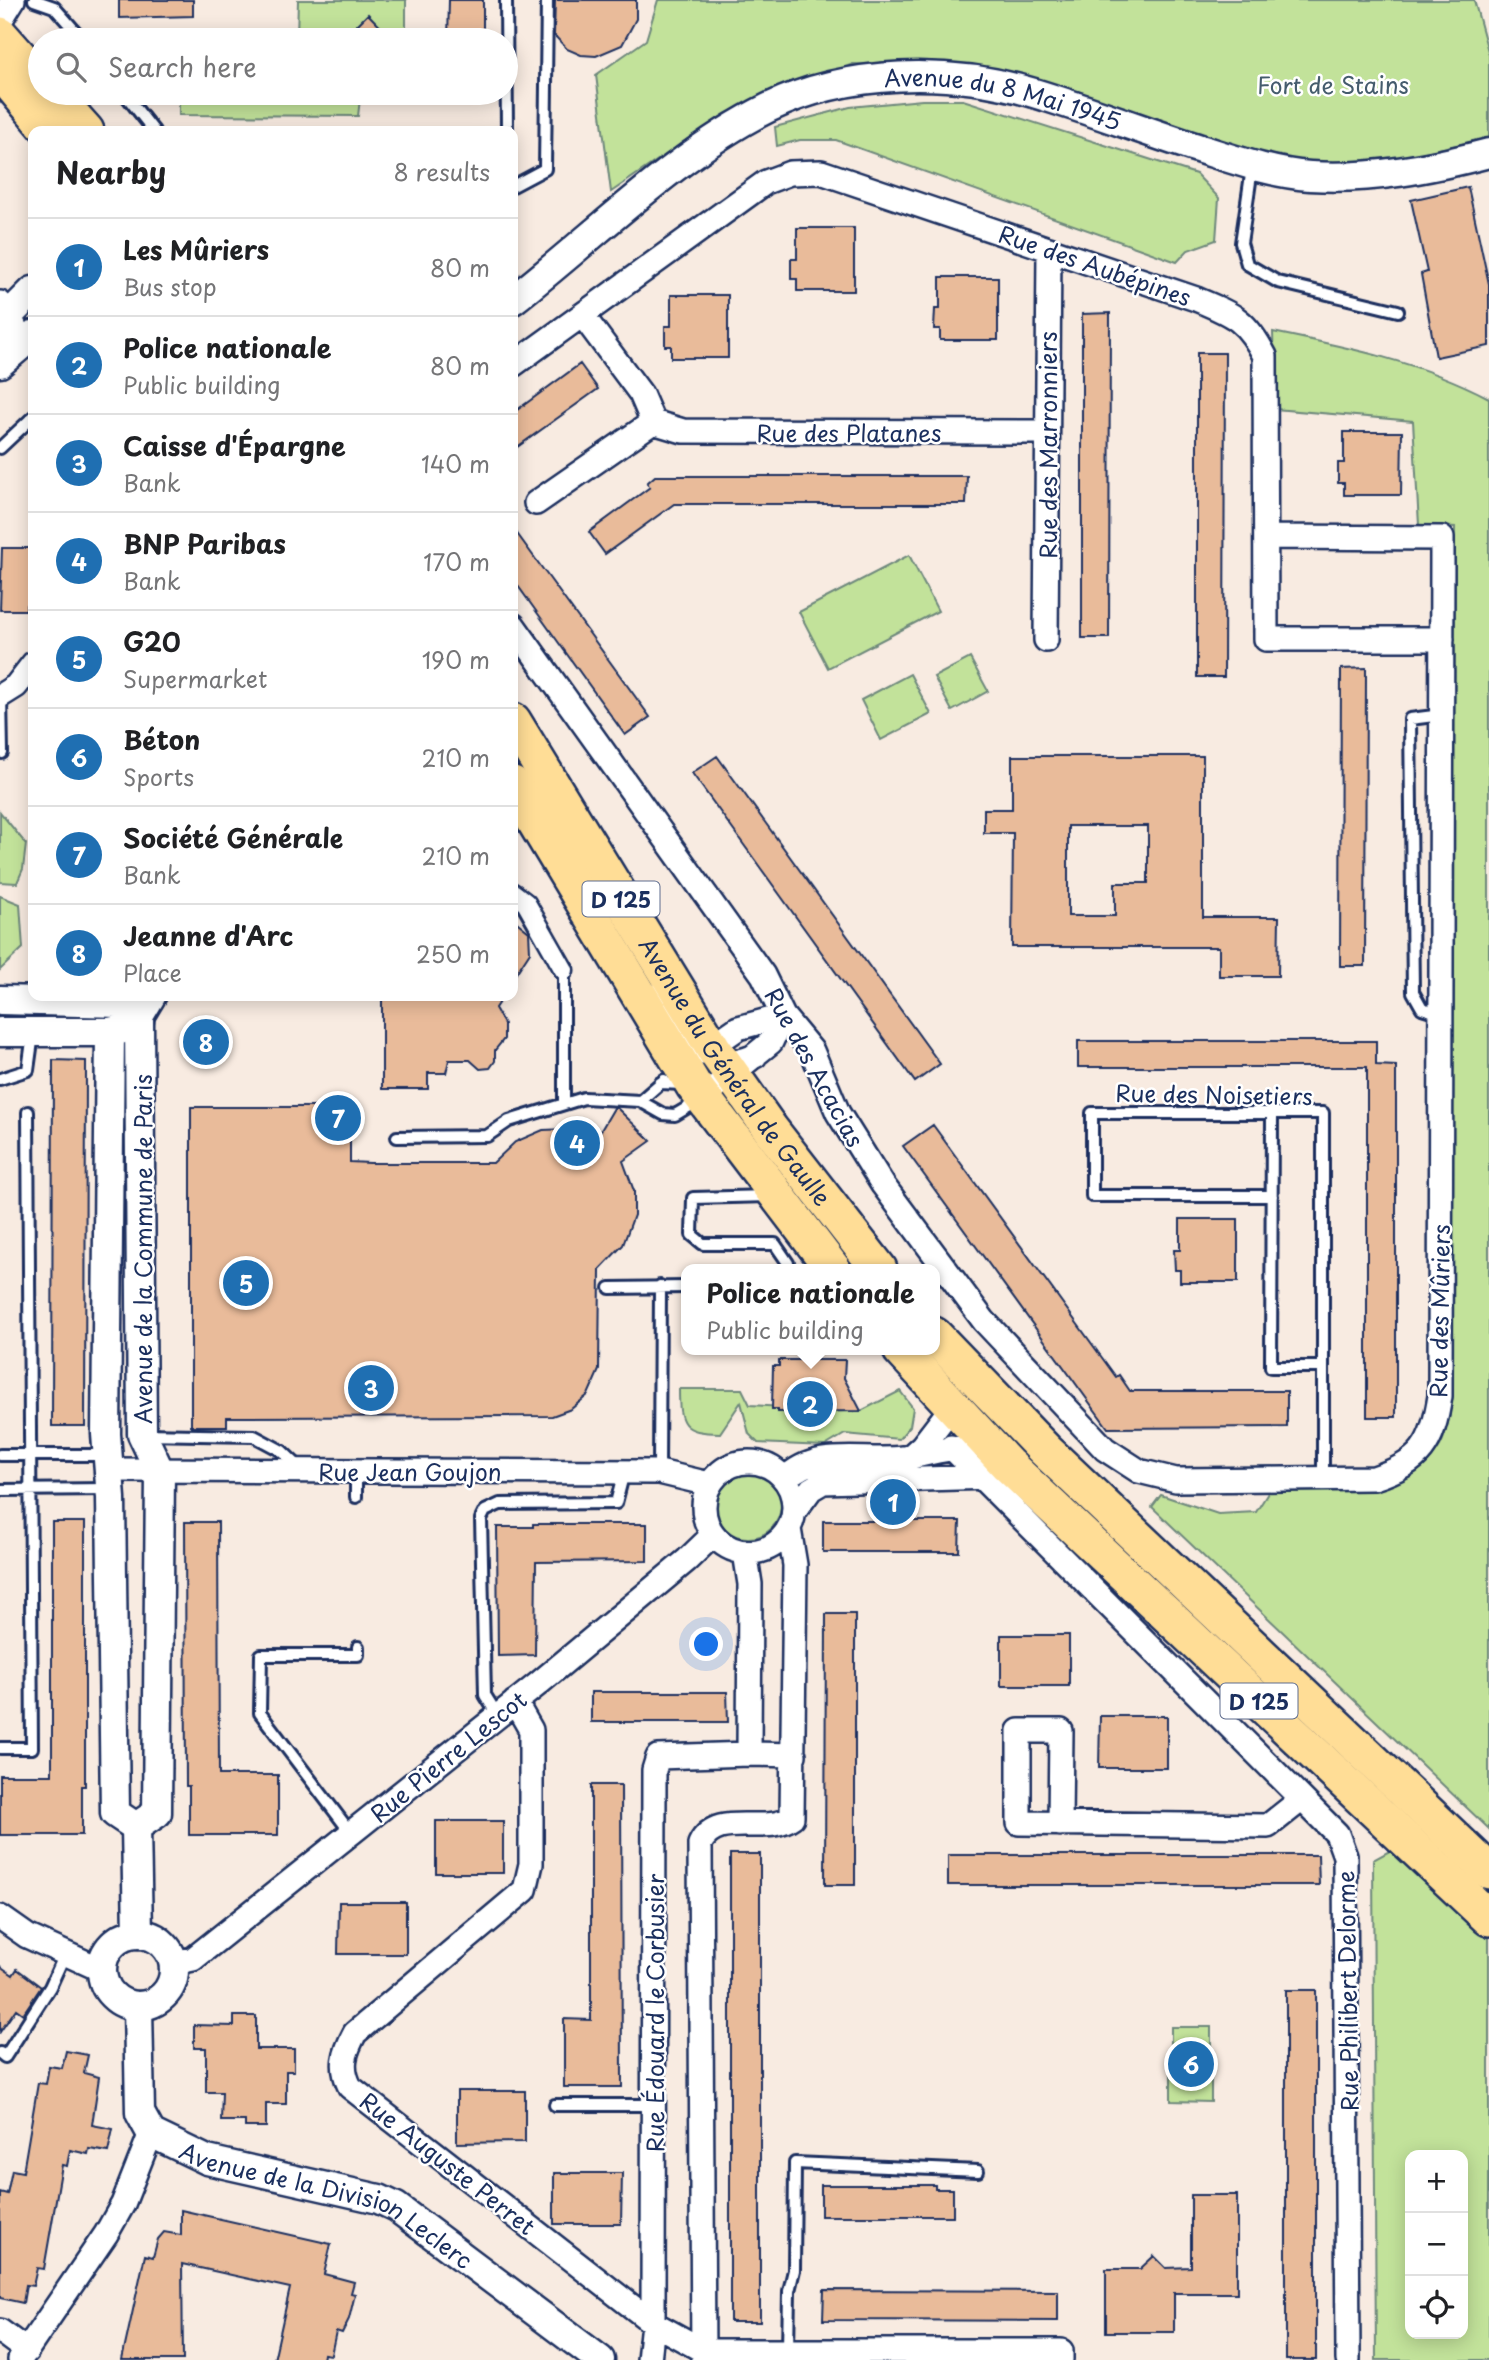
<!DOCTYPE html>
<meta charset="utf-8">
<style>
body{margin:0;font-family:"Playpen Sans",sans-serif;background:#f2f2f2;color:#202124}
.controls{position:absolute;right:21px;bottom:21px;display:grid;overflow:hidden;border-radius:14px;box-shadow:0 4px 18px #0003}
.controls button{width:63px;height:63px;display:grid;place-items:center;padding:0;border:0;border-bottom:2px solid #e0e0e0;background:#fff;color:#202124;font:35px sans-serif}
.you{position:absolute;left:707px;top:1645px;width:24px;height:24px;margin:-18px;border:5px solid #fff;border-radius:50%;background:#1a73e8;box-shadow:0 0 0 10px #1a73e833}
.badge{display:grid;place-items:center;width:46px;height:46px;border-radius:50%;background:#1f6fb2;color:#fff;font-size:23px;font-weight:700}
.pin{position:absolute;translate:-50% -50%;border:4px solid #fff;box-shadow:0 2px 7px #0006}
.popup{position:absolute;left:681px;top:1264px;width:259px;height:91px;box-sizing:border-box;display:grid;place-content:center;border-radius:14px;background:#fff;filter:drop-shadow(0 2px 5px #0005);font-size:23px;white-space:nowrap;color:#757577}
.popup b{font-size:26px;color:#202124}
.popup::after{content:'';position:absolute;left:50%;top:100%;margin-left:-14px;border:14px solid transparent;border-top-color:#fff}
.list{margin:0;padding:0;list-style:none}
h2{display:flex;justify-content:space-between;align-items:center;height:91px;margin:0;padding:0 28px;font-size:30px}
h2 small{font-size:23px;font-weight:400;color:#757577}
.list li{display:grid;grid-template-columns:46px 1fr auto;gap:21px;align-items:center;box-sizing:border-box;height:98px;padding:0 28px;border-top:2px solid #e0e0e0}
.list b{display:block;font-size:26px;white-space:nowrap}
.list p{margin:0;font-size:23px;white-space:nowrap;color:#757577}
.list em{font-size:23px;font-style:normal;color:#757577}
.icon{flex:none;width:38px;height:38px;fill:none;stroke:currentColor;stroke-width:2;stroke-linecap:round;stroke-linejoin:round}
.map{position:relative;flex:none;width:1489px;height:2360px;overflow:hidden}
.search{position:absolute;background:#fff;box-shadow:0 4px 18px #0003;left:28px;top:28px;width:490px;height:77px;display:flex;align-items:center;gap:18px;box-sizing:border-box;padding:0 24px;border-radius:38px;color:#757577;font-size:26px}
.panel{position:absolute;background:#fff;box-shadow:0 4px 18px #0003;left:28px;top:126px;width:490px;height:875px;border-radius:14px}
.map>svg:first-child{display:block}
.green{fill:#c2e29a;stroke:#6e887c;stroke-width:2;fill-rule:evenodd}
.building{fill:#e9bb9a;stroke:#1b2f5e;stroke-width:2;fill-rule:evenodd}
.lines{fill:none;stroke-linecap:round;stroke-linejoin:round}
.service-casing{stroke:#1b2f5e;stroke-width:16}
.pedestrian-casing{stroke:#1b2f5e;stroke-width:23}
.minor-casing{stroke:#1b2f5e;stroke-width:28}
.tertiary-casing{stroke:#1b2f5e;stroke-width:33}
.primary-casing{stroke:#1b2f5e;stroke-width:40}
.service{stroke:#fff;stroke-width:10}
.pedestrian{stroke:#fff;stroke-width:18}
.minor{stroke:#fff;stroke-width:23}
.tertiary{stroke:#fff;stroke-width:28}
.primary{stroke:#ffdd96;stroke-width:35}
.labels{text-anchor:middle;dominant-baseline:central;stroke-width:5;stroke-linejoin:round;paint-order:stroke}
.shield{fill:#fff;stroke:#5f6d8e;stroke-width:2}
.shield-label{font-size:21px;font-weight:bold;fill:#1b2f5e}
.park-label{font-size:23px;fill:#455c6d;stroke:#fff}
.street-label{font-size:23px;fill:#1b2f5e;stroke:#fff}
</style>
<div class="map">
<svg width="1489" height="2360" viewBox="0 0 1489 2360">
<rect width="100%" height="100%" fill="#f8ebe1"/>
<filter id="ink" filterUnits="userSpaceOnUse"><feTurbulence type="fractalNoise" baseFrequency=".0143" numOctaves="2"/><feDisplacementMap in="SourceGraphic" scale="14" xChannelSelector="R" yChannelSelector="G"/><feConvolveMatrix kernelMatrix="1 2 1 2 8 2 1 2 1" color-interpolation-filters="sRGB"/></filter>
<g filter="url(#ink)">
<path class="green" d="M298 0H406V40H178V37L297 38Z
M658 0H1474L1489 55V138L1335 172 919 65 853 64 725 114 611 192 596 75 646 40Z
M179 93H366L360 99 358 116 179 115Z
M922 100H963L1196 174 1219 198 1216 240 1188 250 1177 262 836 140H800L777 146 775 127 850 107Z
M1273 332C1347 347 1421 362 1489 398V1829L1152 1507 1161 1495 1218 1514 1256 1512 1273 1485C1330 1488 1405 1505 1440 1446 1445 1438 1447 1425 1450 1415L1455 527 1419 525 1413 421 1275 409Z
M909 555 938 611 828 668 799 612Z
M970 658 988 691 952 711 934 677Z
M910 674 931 714 881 740 861 700Z
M0 812 26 844 23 869 17 883 0 882Z
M0 896 20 904 23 948 0 970Z
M679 1389H742L750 1405 850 1411H861L900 1391 913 1408 910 1426 899 1439 845 1434 825 1446 758 1443 749 1434 741 1402 720 1433C682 1433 679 1424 679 1389Z
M715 1505a33 33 0 1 1 66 0a33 33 0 1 1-66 0Z
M1395 1848 1489 1938V2360H1376L1373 1860ZM1410 2155H1463V2334H1410Z
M1171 2027H1211V2102L1171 2101Z"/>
<path class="building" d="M119 0H193V16L119 18Z
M449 0H483V40H448Z
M555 0H636V19L622 45 596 56 581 55 567 49 554 35Z
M368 14 393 40H342Z
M1468 187 1489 284V346L1436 357 1421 274 1427 272 1411 200Z
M797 228H854V291H797V279H791V259H797Z
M940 277H998V340H940V329H934L935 309H940Z
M671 295H728V358H671V346H665V326H671Z
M1110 313 1109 638H1082V314Z
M1197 353H1225L1224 677H1197Z
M580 364 598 389 513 450V413Z
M1344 432H1402L1401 495H1344V483H1338V463H1344Z
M655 476H967L966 504H674L605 554 589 532 650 487 647 483Z
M513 528 650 717 625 735 513 579Z
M2 548H33V604L26 605V610H0Z
M1366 668 1365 966H1340L1341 669Z
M717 756 940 1064 915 1082 692 773Z
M1012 756H1203V917H1279L1278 976H1219V947H1012L1013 833H984V809H1012ZM1068 826H1148V883H1115V916H1068Z
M513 919 529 932 530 952 513 978Z
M382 996H503L495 1008 504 1024V1039L495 1050V1061L490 1068 480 1069 470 1060H449L446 1073H428V1089H382Z
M1078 1041H1376V1065L1396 1066V1417H1367V1067H1078Z
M53 1060 86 1061 85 1426H52Z
M191 1107H350V1162L370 1163H493L515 1142 543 1130 567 1129 597 1137 614 1108H617L651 1141 623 1161 634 1191V1215L623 1245 600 1269 599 1370 588 1395 571 1409 552 1416 227 1417V1426H191Z
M933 1125 1116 1377 1119 1375 1130 1391H1287V1427L1108 1428 903 1146Z
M1180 1219H1238V1282H1180V1270H1175L1174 1250H1180Z
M779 1360H845L844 1378 861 1411 778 1412V1409H772L773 1366H779Z
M823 1521H960L959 1552H823Z
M52 1522H85V1786H82V1835H0V1775H52Z
M185 1522H218L219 1775H278V1835H189V1786H186Z
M533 1524H647V1561L536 1562 535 1655 498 1656 497 1527H533Z
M826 1614H855V1885H825Z
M1001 1635H1069V1686H1001Z
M591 1692H727L728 1722H591Z
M1100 1716H1167V1768H1099Z
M591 1785H621L622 2087H564V2019L591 2020Z
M436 1821H503V1873H436Z
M730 1854H760V2322H730Z
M948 1855H1318L1319 1885H948Z
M339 1902H406V1954H338Z
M0 1966 13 1975 17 1969 41 1987 23 2014 16 2009 0 2032Z
M1286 1990H1316V2360H1286Z
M234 2016H256V2049H294V2071H286V2104H266V2127H245V2121H221L222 2092H206V2048H194V2025L234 2026Z
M66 2051 88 2055 84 2073 99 2077 92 2125 113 2129 108 2152 89 2149 88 2154 70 2150 67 2166 62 2165 44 2269 37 2268 33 2286 26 2285 23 2303 0 2298V2192L7 2194 12 2170 23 2172 38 2083 46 2084 49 2066 62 2068Z
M457 2091H525V2142L457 2143Z
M554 2173H622L621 2224H554Z
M821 2185H935V2189H953V2216H821Z
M1191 2195H1237V2293H1174V2332H1106V2269H1140L1154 2256 1166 2268 1191 2267Z
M181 2210 331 2244 324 2274 354 2282 351 2293 355 2294 349 2319 342 2333 336 2331 331 2355 324 2354 323 2360H274L290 2288 182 2264 183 2360H122L145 2255 153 2257 158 2239 164 2232 181 2235Z
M824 2290 1058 2291V2321L823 2320Z"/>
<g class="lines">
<g class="service-casing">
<path id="service" d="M34 0 54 7 83 40
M506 0 507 131
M124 93 154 131
M1252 168 1241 243 1247 264 1278 282 1398 311
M513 186 545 169 547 0
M0 448 33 417
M1 695 2 753
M564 970V1102
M1441 1014 1422 1008 1413 992 1410 719 1442 715
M0 1079 28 1070 33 1034
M660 1083 683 1084
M640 1101 664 1080
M1272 1113 1271 1367H1323
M397 1137 487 1136 509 1121 584 1098 640 1101 663 1114 675 1115 700 1100
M769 1196 693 1198 692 1235 703 1244H775L788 1263 789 1269
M1272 1196H1092V1113H1323V1477
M610 1288 686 1287
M143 1434 254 1436 282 1451 299 1467
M0 1455H105
M659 1472 660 1286
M0 1490 109 1489
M356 1497V1472
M498 1716 485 1695 481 1519 485 1511 500 1504 616 1503 624 1472
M0 1748H32L28 1112
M351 1833 260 1713 261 1655H358V1647
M0 2053 5 2057 50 1987 65 1954
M555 2105H655
M788 2351 789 2291 794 2270 795 2163 978 2171"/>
</g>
<g class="pedestrian-casing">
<path id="pedestrian" d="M513 893 526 903 564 970"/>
</g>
<g class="minor-casing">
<path id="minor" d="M0 21 13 0
M0 303 15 327 12 335 0 346
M583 316 641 394 653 422
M513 365 766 182 790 173 821 172 1196 299C1234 315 1246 319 1265 356L1266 639H1442
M653 422 683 431 1047 432
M536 503 653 422
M513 625 763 975 783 1016 812 1051 838 1113 883 1185 984 1321 1105 1449 1139 1471 1176 1480 1374 1478C1421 1463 1433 1444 1440 1396L1442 538 1266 537
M1046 640 1049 249
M0 696 16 686 33 664
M653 996C669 1013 705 1060 728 1062 738 1063 747 1059 755 1056
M139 1021 154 996
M702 1053 738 1028 783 1016
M702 1098 771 1042 783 1016
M951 1447 1337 1834 1345 1856 1348 2360
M912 1455 922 1446 952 1407
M704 1507a45 45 0 1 1 90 0a45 45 0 1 1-90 0Z
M109 1470 659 1472 709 1484
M785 1479C817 1447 863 1463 903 1458 926 1455 944 1447 967 1448
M794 1512 811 1489 823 1482 991 1477
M515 1702 531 1730V1864L525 1890 355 2033C344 2053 340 2067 350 2087L653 2323 704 2351H1061V2360
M749 1754 794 1755
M1060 1824 1061 1731H1019V1823L1268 1826 1302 1799
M0 1917 27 1936 102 1970
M174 1963 193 1959 538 1684 687 1560 713 1535
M0 2331 27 2351
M20 2360 106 2234 123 2204 151 2133
M649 2360 653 2323 654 1770 658 1757 749 1754 750 1584 745 1552
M703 2360 700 1844C717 1809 765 1837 792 1817L795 1565 789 1529"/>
</g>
<g class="tertiary-casing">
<g id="tertiary">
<path id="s1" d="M513 300C594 237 677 153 768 108 848 69 950 68 1034 93 1087 109 1139 129 1191 146 1230 158 1269 173 1310 176 1371 180 1431 168 1489 153"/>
<path d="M0 324 33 291"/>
<path d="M0 363 33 335"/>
<path d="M0 1000 120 1003 127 1006 139 1021"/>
<path d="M0 1032H110L128 1028"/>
<path d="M110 1032 106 1434 111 1498 115 1813 136 1827"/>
<path d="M136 1827 157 1813 160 1472 142 1434 139 1021"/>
<path d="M136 1827 138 1934"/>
<circle cx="138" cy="1970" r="36"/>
<path id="s2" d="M138 2006 140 2113 151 2133 207 2160 379 2199 396 2207 600 2360"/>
</g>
</g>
<g class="primary-casing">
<g id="primary">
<path d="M0 35 40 80"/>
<path d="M0 71 50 131"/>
<path d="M52 93 86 131"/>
<path id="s3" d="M513 721 713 1048 771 1130 879 1269"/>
<path d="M513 785 694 1086 833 1269"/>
<path d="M934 1335 1045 1450 1489 1871"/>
<path d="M901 1350 1007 1464 1489 1918"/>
</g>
</g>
<use href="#service" class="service"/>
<use href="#pedestrian" class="pedestrian"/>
<use href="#minor" class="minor"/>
<use href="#tertiary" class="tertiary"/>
<use href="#primary" class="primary"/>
</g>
</g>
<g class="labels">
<g class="shield">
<rect x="582.5" y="881.5" width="77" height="35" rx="5"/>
<rect x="1220.5" y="1683.5" width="77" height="35" rx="5"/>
</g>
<g class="shield-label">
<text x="621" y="899">D 125</text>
<text x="1259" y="1701">D 125</text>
</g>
<g class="park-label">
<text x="1333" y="84">Fort de Stains</text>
</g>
<g class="street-label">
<text stroke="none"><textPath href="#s1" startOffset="562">Avenue du 8 Mai 1945</textPath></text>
<text transform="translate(1095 265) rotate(19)">Rue des Aubépines</text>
<text x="849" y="432">Rue des Platanes</text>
<text transform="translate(1047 445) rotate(-90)">Rue des Marronniers</text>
<text transform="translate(815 1067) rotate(61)">Rue des Acacias</text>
<text stroke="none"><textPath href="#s3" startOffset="415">Avenue du Général de Gaulle</textPath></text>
<text transform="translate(1214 1094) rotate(1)">Rue des Noisetiers</text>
<text transform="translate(142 1249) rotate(-90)">Avenue de la Commune de Paris</text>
<text transform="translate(1439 1311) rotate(-89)">Rue des Mûriers</text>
<text x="410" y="1471">Rue Jean Goujon</text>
<text transform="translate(448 1756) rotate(-39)">Rue Pierre Lescot</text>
<text transform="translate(1347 1991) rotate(-91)">Rue Philibert Delorme</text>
<text transform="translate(654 2013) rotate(-90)">Rue Édouard le Corbusier</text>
<text transform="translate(448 2163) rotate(38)">Rue Auguste Perret</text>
<text stroke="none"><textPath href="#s2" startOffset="322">Avenue de la Division Leclerc</textPath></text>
</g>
</g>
</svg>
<div class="controls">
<button>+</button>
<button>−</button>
<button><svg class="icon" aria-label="locate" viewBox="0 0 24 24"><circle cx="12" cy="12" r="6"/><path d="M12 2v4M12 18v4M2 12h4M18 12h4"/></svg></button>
</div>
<div class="you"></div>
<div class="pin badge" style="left:893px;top:1502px">1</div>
<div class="pin badge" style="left:810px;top:1404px">2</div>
<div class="popup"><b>Police nationale</b>Public building</div>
<div class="pin badge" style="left:371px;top:1388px">3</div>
<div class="pin badge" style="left:577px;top:1143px">4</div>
<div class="pin badge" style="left:246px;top:1283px">5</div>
<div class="pin badge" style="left:1191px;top:2064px">6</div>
<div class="pin badge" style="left:338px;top:1118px">7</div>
<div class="pin badge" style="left:206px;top:1042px">8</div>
<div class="search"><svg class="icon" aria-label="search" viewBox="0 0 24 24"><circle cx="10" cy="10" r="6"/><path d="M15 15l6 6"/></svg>Search here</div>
<section class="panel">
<h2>Nearby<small>8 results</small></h2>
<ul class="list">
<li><span class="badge">1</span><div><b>Les Mûriers</b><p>Bus stop</p></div><em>80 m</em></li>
<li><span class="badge">2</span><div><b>Police nationale</b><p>Public building</p></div><em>80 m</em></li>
<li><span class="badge">3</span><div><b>Caisse d'Épargne</b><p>Bank</p></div><em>140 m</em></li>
<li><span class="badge">4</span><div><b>BNP Paribas</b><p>Bank</p></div><em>170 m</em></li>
<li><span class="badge">5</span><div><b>G20</b><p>Supermarket</p></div><em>190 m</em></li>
<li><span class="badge">6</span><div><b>Béton</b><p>Sports</p></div><em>210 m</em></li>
<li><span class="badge">7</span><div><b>Société Générale</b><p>Bank</p></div><em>210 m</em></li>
<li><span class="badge">8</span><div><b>Jeanne d'Arc</b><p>Place</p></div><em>250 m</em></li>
</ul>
</section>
</div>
